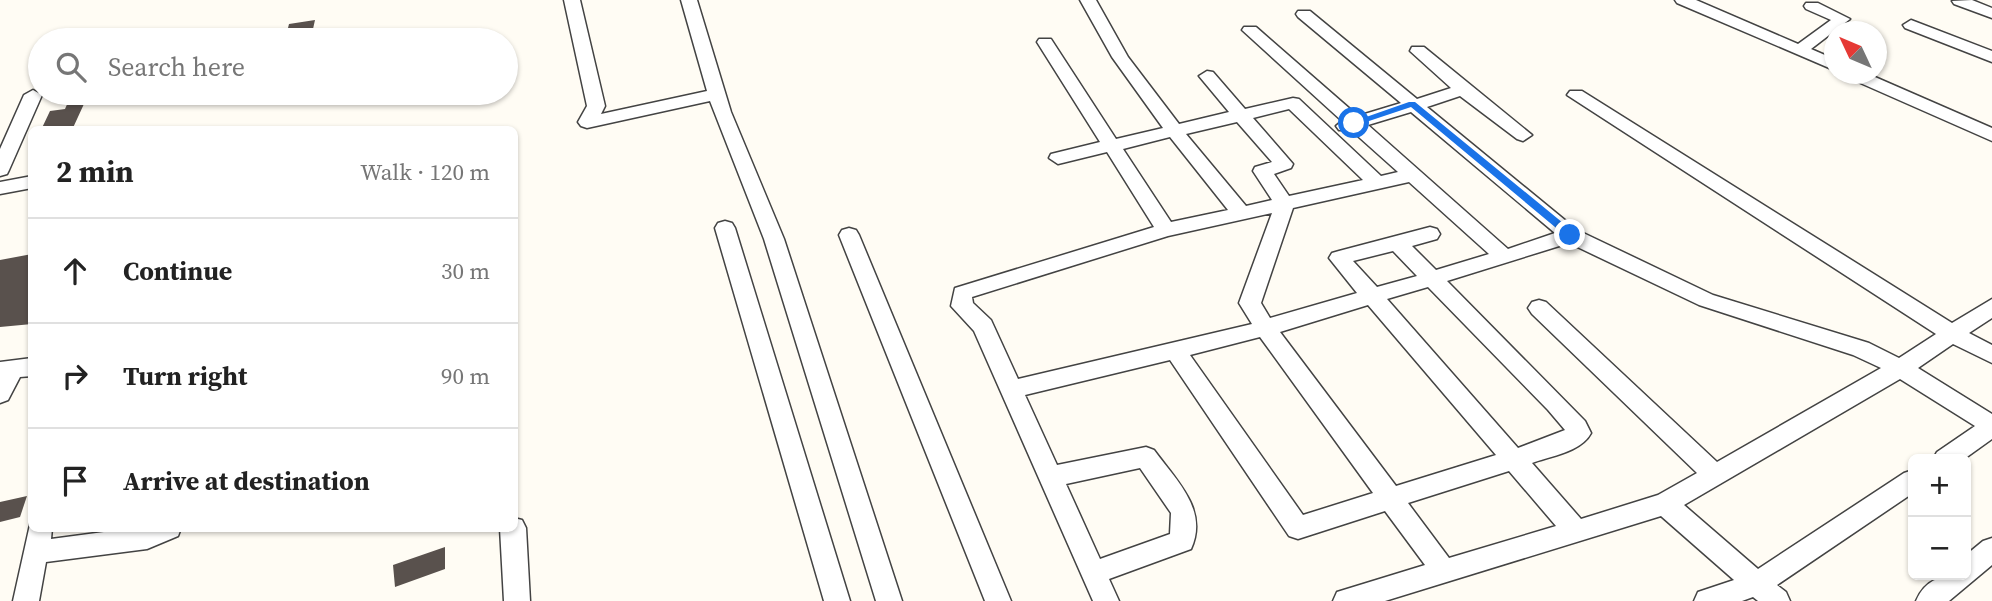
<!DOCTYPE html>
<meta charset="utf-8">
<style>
body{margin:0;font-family:"Source Serif 4",serif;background:#f2f2f2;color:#222}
.controls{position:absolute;right:21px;bottom:21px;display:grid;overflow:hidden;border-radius:10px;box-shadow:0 2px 5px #0004}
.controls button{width:63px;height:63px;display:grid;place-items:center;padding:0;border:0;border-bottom:2px solid #e0e0e0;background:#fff;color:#222;font:35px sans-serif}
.compass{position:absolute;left:1824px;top:21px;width:63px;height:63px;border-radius:50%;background:#fff;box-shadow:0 2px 5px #0004;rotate:314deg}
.stop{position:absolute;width:21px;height:21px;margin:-16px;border:5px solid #1a73e8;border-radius:50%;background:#fff}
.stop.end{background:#1a73e8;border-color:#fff;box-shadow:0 2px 7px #0008}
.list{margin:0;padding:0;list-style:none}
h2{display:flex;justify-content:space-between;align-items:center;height:91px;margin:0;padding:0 28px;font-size:30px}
h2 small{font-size:23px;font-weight:400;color:#767676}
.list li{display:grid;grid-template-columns:46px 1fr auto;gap:21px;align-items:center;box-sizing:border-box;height:105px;padding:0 28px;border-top:2px solid #e0e0e0}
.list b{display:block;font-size:26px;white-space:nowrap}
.list em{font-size:23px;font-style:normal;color:#767676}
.icon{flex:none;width:38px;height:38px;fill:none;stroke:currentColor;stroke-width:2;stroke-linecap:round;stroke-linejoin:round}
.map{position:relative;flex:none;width:1992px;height:601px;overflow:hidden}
.search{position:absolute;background:#fff;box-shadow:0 2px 5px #0004;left:28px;top:28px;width:490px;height:77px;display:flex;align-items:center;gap:18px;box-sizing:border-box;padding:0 24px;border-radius:38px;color:#767676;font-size:26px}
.panel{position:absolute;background:#fff;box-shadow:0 2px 5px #0004;left:28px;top:126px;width:490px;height:406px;border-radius:10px}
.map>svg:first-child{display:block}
.building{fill:#59514d}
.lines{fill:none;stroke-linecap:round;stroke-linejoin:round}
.minor-casing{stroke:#434343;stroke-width:3}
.minor{fill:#fff;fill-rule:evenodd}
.route{fill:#1a73e8}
</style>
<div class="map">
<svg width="1992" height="601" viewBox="0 0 1992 601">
<rect width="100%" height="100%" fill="#fffcf4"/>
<path class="building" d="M315 20 311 38 285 40 289 24Z
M72 93H89L72 130H41L50 111 65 109Z
M32 254V324L0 327V260Z
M27 496 20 517 0 522V502Z
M445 547V569L395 587 393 565Z"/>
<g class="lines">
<g class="minor-casing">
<path id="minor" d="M564 0H580L605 106 601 114 707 91 681 0H697L731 112 784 239 902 601H876L764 239 710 101 587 128 581 126 578 122 587 106Z
M1080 0H1096L1128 57 1179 124 1229 112 1199 76 1207 71 1213 72 1245 109 1293 98 1299 99 1381 176 1398 172 1351 130H1339L1336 126 1342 121 1242 30 1244 27H1256L1358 116 1401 103 1298 17 1296 14 1298 11H1310L1417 99 1451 88 1410 51 1412 47H1424L1532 135 1523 141 1517 139 1460 96 1427 107 1577 230 1713 295 1869 343 1899 358 1936 334 1567 95 1570 91H1582L1952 323 1992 299V318L1969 333 1992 345V363L1953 344 1918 368 1992 414V439L1964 459H1933L1937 452 1975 426 1900 379 1684 505 1758 569 1904 473 1913 470V493L1777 585 1786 592 1790 601H1758L1753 597 1742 601H1694L1698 592 1734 580 1661 516 1385 601H1333L1337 592 1425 565 1385 511 1298 539 1289 536 1170 360 1025 395 1057 465 1146 447 1154 450C1176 480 1209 510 1191 549L1109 579 1119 601H1093L974 331 951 306 955 288 1154 227 1107 152 1058 164 1049 158 1051 154 1100 142 1037 42 1039 39H1051L1116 139 1163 128 1112 57ZM1289 109 1363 180 1289 196 1274 174 1291 168 1293 164 1253 118ZM1411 112 1555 233 1508 249 1368 125ZM1237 122 1272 162 1255 167 1253 171 1272 200 1246 206 1186 134ZM1170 137 1228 210 1171 222 1123 149ZM1409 182 1489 254 1436 270 1412 246 1437 239 1440 234 1437 229 1430 227 1339 251 1332 253 1329 258 1357 293 1270 318 1261 303 1293 208ZM1272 213 1239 303 1252 324 1018 379 991 320 973 303 972 297 1168 236ZM1569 243 1699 305 1853 355 1881 368 1717 462 1546 302 1539 300 1532 302 1528 308 1532 314 1697 473 1658 495 1581 519 1532 463C1551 456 1581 452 1591 433L1585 421 1447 281ZM1393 251 1417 276 1377 287 1353 261ZM1428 287 1548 410 1565 430 1518 448 1387 299ZM1368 305 1496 455 1396 486 1280 332ZM1260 337 1373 493 1303 515 1190 355ZM1140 468 1171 513 1170 534 1100 559 1066 484ZM1509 471 1556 526 1449 558 1408 503Z
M1675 0H1696L1798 44 1831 20 1806 9 1804 6 1806 3H1818L1850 19 1811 49 1834 59V70L1677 3Z
M1972 0 1992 8V18L1954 4 1952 1Z
M1911 20 1992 51V62L1905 28 1903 25Z
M1847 74H1868L1992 128V141L1849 78Z
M33 90 42 95 9 170 7 174 0 176V149L24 95Z
M32 176V188L0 194V182Z
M725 221 732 223 735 228 850 601H824L715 228 718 223Z
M849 228 856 230 859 235 1011 601H985L839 235 842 230Z
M32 358V376L20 377 8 400 0 403V362Z
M514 518 522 520 526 528 530 601H504L500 528H514Z
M31 520 32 528H52L51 539 134 528H181L178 536 147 549 46 562 39 601H13Z
M1992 538V565L1949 601H1916C1926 578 1943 575 1966 575V555L1983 541Z"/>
</g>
<use href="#minor" class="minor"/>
</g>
<path class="route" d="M1409 102H1415L1574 232V237H1567L1411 107 1354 126 1349 123Z"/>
</svg>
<div class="controls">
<button>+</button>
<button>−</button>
</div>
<svg class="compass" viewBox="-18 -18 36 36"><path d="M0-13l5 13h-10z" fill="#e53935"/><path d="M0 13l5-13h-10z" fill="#767676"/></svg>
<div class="stop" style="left:1354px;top:123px"></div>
<div class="stop end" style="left:1570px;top:235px"></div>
<div class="search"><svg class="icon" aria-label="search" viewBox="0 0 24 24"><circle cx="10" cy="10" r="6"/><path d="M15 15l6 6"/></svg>Search here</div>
<section class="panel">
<h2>2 min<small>Walk · 120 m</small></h2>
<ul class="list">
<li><svg class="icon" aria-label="ahead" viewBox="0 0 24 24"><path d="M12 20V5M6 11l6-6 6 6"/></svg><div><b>Continue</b></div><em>30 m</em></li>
<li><svg class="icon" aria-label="right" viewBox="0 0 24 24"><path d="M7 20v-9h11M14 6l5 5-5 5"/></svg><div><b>Turn right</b></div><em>90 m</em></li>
<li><svg class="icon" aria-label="arrive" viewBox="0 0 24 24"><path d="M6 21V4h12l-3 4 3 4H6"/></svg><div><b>Arrive at destination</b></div></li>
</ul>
</section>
</div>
